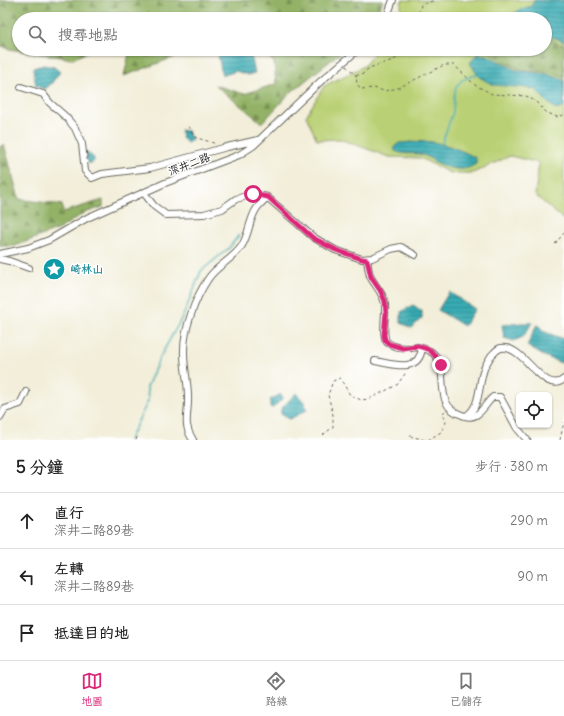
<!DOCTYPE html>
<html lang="zh-TW">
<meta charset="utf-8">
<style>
body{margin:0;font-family:Delius,"LXGW WenKai TC",sans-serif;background:#f2f2f2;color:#222}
.controls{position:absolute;right:12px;bottom:12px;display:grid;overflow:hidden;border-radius:6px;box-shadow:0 1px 3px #0004}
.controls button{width:36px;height:36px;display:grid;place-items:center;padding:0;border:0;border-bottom:1px solid #e0e0e0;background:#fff;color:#222;font:20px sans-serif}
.stop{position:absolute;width:12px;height:12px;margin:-9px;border:3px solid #db2777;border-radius:50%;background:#fff}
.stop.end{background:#db2777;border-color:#fff;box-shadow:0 1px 4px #0008}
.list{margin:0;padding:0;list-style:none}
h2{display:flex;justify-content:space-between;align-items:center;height:52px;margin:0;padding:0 16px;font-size:17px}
h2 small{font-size:13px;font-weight:400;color:#767676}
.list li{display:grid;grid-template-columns:26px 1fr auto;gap:12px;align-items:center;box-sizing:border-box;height:56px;padding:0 16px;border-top:1px solid #e0e0e0}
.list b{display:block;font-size:15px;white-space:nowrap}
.list p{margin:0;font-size:13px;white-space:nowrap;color:#767676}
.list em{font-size:13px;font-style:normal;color:#767676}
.icon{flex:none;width:22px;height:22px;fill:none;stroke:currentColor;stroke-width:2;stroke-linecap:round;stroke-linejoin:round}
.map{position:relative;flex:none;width:564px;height:440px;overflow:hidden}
.search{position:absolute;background:#fff;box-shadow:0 1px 3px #0004;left:12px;right:12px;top:12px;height:44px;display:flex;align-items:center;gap:10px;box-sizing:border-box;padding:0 14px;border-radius:22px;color:#767676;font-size:15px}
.sheet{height:220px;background:#fff}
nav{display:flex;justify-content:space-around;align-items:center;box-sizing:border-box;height:56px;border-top:1px solid #e0e0e0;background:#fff;font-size:11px;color:#767676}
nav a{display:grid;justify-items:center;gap:2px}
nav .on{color:#db2777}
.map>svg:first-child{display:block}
.grass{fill:#bad074;stroke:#6b7648}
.forest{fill:url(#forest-firs);stroke:#586741}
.water{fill:url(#water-rules);stroke:#2a6467}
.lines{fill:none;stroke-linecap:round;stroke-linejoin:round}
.stream{stroke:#39abb2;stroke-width:1.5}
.minor-casing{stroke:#67665e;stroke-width:8}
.path{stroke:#67665e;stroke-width:1;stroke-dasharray:3 3;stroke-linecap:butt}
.minor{stroke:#fff;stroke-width:6}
.route{stroke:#db2777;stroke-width:5}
.labels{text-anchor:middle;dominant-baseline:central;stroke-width:3;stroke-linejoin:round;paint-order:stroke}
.street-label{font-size:11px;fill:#1c1c1c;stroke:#fff}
.culture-label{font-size:11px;font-weight:bold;fill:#0d838f;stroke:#fff;text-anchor:start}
</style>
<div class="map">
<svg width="564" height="440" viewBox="0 0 564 440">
<defs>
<pattern id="forest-firs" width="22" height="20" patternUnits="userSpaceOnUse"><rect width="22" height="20" fill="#93b266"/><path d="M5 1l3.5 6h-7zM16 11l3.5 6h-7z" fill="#779053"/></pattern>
<pattern id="water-rules" width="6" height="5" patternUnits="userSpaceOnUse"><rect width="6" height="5" fill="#39abb2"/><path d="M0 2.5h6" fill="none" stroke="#2f8a90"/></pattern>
</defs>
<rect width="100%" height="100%" fill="#fff"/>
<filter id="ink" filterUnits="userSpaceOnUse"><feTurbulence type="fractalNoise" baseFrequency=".025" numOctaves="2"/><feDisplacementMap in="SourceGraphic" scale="8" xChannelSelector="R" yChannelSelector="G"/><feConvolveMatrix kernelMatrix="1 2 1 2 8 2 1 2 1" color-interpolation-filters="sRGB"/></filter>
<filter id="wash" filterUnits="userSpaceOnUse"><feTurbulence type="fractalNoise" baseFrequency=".012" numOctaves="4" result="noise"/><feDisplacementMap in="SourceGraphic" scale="16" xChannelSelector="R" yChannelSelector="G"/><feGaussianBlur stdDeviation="0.9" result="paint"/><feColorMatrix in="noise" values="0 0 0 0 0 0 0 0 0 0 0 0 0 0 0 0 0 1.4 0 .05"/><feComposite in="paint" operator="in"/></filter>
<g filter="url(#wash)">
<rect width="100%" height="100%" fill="#f2eed9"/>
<path class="grass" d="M402 0H564V220L535 195 539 163 510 156 473 173H450L420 158 389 157 340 139 317 140 306 116 324 86 364 66 377 49H545V19H399Z"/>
<path class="forest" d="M0 0H383L380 8 371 19H19V49H93L73 59 9 49 0 45Z
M550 38 559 44H564V76L546 72 517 68 502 61 485 49H545V39Z
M130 49H196L124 76Z
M259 49H345L290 93 262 123 215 85 244 94 276 84 274 62Z
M4 144 19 199 62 205 63 212 103 200V207L84 213 59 229 15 246H0V147Z"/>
<path class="water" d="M535 0H564V42L553 37 545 36V19H511V17L518 10 531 6Z
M229 49 246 50 251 55 255 73 248 75 236 71 222 76 218 53Z
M477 54 487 55 516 70 547 74 564 80V107L557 110 547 102 536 90 528 88 493 85 479 77 470 63Z
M44 65 54 67 60 72 51 84 45 89 36 86 33 68Z
M180 130 188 131 192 140 187 143 183 139Z
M425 141C443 143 460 149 476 158V164C463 173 448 169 434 161 431 159 427 156 423 155 414 152 405 156 395 151L394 147 399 143Z
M86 151 94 158V161L89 164 86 159Z
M449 292 475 309 464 326 438 310Z
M413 305 422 311V318L412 328 401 323V312Z
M521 323H532L523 337 514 341 504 338 502 325Z
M537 324 545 332 564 339V361L561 363 542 355 527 346Z
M296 393 304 402 307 410 290 419 281 414V409Z
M281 394 283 398 273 408 270 407V400Z"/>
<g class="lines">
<path class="stream" d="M442 143 453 112 454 97 456 87 462 80 477 74
M129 440 148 401 147 387 159 359 184 314 201 271 229 248 239 235"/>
</g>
</g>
<g filter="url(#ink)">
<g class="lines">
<g class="minor-casing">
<path id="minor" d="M386 19 393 0
M21 87 43 94 50 103 66 117 75 128 82 144 85 171 92 178 102 174 150 168 227 147 258 140
M144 193 154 206 166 215 204 214 222 209 236 199 253 194 267 197 313 237 335 250 362 259 372 258 391 249 401 247 415 255
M0 254 28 248 49 240 87 218 165 183 239 155 253 146 321 81 359 49
M0 259 9 261 29 268
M367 259C368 265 368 272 371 278 376 287 384 294 385 305 386 313 381 339 388 343 394 347 404 348 410 348 414 348 417 346 422 348 419 374 392 364 375 361
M422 348C424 349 428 349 430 351 454 366 429 405 462 415 467 417 471 418 476 415 483 411 487 402 493 397H500L517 428 527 440
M466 416C481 407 478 385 484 369 485 365 489 360 491 356 494 353 497 349 501 348 523 343 544 397 564 379
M0 417 5 409 20 404 26 392
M193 440C182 424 189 414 188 396 188 382 184 368 184 354 183 331 195 298 208 279 216 266 232 260 241 247 249 236 249 219 257 208 260 204 264 201 267 197"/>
</g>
<path class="path" d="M417 19 421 5 435 0
M346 66 356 75 357 84 361 89 374 88 384 91 398 88 444 65H454L475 85 492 94 526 96 535 101 546 112 557 117 564 115
M356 75H362C372 60 398 66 405 49
M189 126 194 137 217 144
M555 244 564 233
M323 435 333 427V415L328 395 333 381 340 378 350 395 361 400 369 399 397 385 405 374 404 371
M410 436 425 440
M136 440 137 437
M428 440 441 432 446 422 443 413 445 411
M560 440 564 422"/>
<use href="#minor" class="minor"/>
</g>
</g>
<g class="lines" filter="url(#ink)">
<path class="route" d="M253 194 268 197 313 238 336 250 362 259 367 260 371 277 380 290 385 301 386 313 384 335 385 340 389 344 403 348 418 346 430 350 437 358 441 365"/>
</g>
<defs>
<g id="sight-disc" transform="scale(1.15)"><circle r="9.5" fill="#0f9aa8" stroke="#fff"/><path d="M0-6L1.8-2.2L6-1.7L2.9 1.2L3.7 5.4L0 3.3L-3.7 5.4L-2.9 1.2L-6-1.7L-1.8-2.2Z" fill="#fff"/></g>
</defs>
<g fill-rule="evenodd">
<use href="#sight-disc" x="54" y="269"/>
</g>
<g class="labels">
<g class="street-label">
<text transform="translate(189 164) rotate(-21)">深井二路</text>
</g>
<g class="culture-label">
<text x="70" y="269">崎林山</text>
</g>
</g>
</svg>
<div class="controls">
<button><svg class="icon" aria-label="locate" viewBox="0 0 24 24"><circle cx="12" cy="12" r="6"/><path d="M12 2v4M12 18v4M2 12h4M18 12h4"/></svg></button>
</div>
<div class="stop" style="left:253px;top:194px"></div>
<div class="stop end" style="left:441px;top:365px"></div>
<div class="search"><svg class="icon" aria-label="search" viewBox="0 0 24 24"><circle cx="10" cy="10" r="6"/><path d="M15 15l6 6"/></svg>搜尋地點</div>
</div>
<section class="sheet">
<h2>5 分鐘<small>步行 · 380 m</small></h2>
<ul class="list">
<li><svg class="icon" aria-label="ahead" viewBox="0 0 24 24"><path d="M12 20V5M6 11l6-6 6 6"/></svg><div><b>直行</b><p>深井二路89巷</p></div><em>290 m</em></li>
<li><svg class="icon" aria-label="left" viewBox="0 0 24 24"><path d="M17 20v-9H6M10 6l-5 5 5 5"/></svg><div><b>左轉</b><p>深井二路89巷</p></div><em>90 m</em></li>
<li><svg class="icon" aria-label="arrive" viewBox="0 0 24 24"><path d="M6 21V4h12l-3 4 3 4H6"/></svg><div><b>抵達目的地</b></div></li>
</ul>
</section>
<nav>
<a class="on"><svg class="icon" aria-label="map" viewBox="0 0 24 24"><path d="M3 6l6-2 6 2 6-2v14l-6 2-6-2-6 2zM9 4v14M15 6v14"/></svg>地圖</a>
<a><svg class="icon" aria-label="directions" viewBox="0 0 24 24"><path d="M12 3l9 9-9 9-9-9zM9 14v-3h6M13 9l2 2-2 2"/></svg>路線</a>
<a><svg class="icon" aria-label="saved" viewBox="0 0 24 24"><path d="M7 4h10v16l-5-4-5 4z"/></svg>已儲存</a>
</nav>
